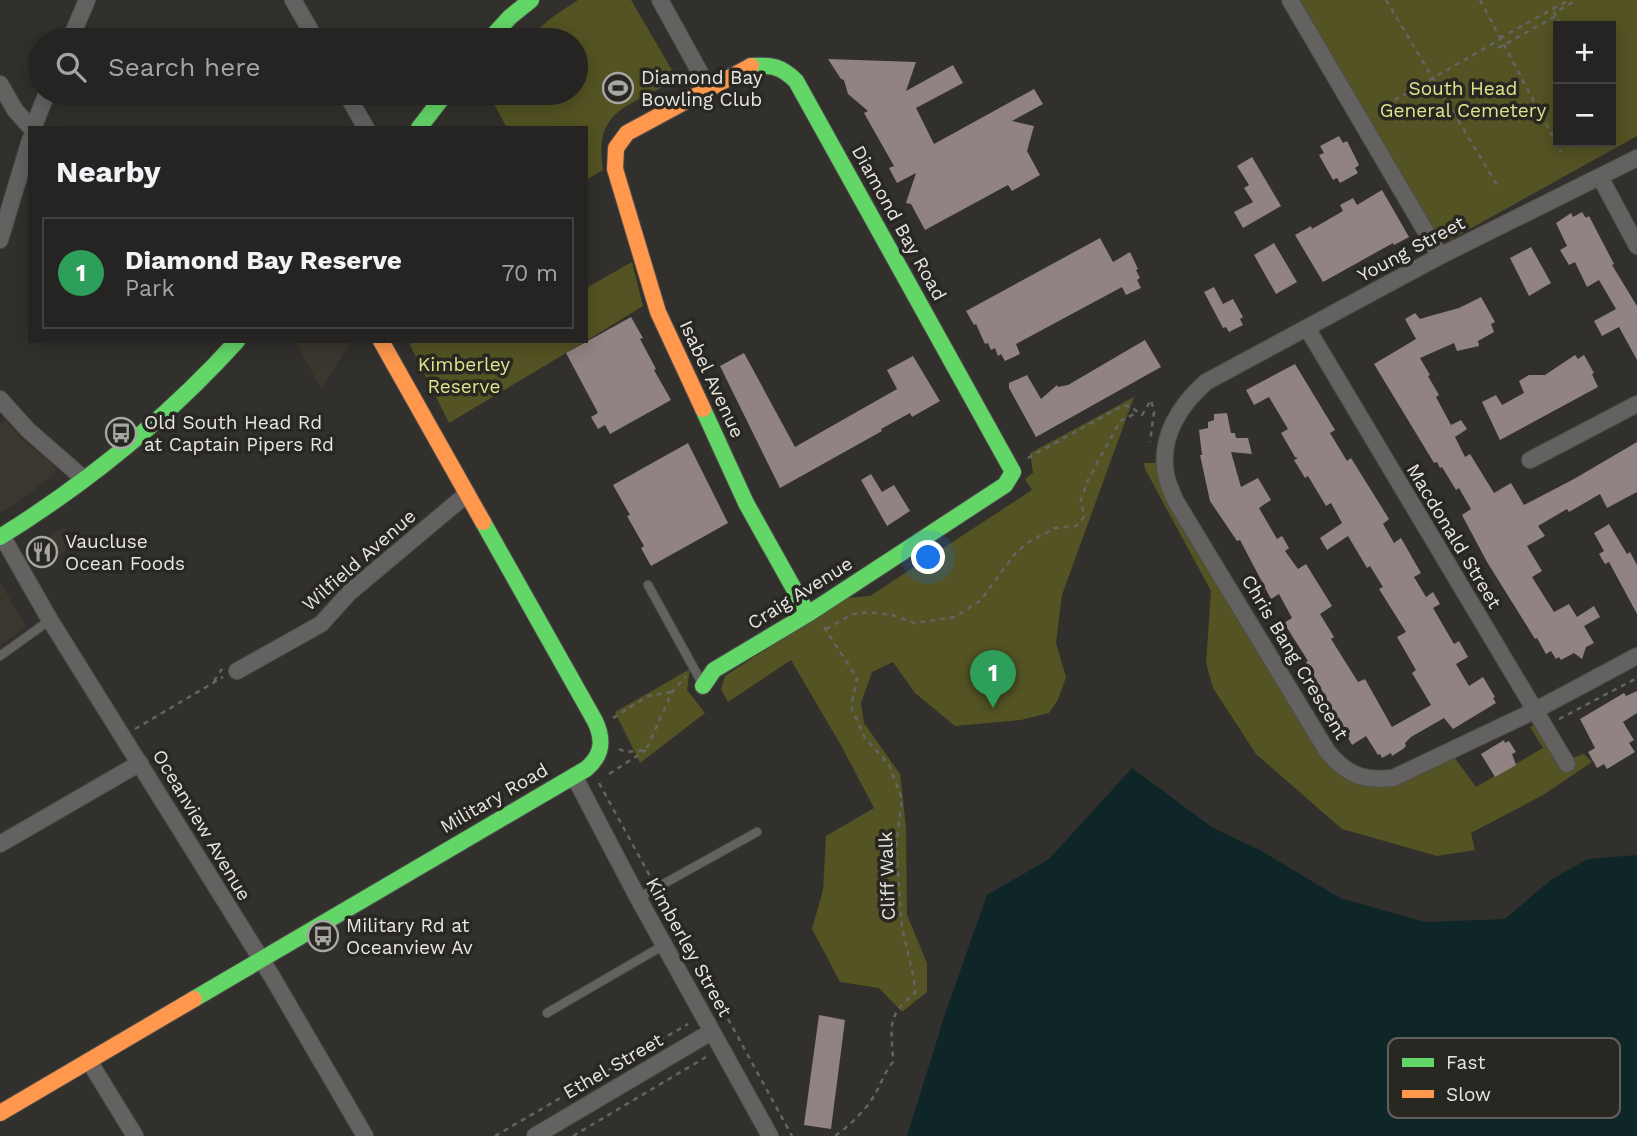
<!DOCTYPE html>
<meta charset="utf-8">
<style>
body{margin:0;font-family:"Work Sans",sans-serif;background:#32302f;color:#f1f3f6}
.controls{position:absolute;right:21px;top:21px;display:grid;overflow:hidden;border-radius:0px;box-shadow:0 4px 18px #0003}
.controls button{width:63px;height:63px;display:grid;place-items:center;padding:0;border:0;border-bottom:2px solid #424140;background:#262422;color:#f1f3f6;font:35px sans-serif}
.you{position:absolute;left:929px;top:558px;width:24px;height:24px;margin:-18px;border:5px solid #fff;border-radius:50%;background:#1a73e8;box-shadow:0 0 0 10px #1a73e833}
.badge{display:grid;place-items:center;width:46px;height:46px;border-radius:50%;background:#b45309;color:#fff;font-size:23px;font-weight:700}
.pin{position:absolute;translate:-50% -58px;filter:drop-shadow(0 2px 4px #0008)}
.pin::after{content:'';position:absolute;top:37px;width:24px;height:21px;background:inherit;clip-path:polygon(0 0,100% 0,50% 100%)}
.list{margin:0;padding:0;list-style:none}
h2{display:flex;justify-content:space-between;align-items:center;height:91px;margin:0;padding:0 28px;font-size:30px}
h2 small{font-size:23px;font-weight:400;color:#a4a4a5}
.list li{display:grid;grid-template-columns:46px 1fr auto;gap:21px;align-items:center;box-sizing:border-box;height:112px;margin:0 14px 14px;padding:0 14px;border:2px solid #424140;border-radius:0px}
.list b{display:block;font-size:26px;white-space:nowrap}
.list p{margin:0;font-size:23px;white-space:nowrap;color:#a4a4a5}
.list em{font-size:23px;font-style:normal;color:#a4a4a5}
.icon{flex:none;width:38px;height:38px;fill:none;stroke:currentColor;stroke-width:2;stroke-linecap:round;stroke-linejoin:round}
.map{position:relative;flex:none;width:1637px;height:1136px;overflow:hidden}
.search{position:absolute;background:#262422;box-shadow:0 4px 18px #0003;left:28px;top:28px;width:560px;height:77px;display:flex;align-items:center;gap:18px;box-sizing:border-box;padding:0 24px;border-radius:38px;color:#a4a4a5;font-size:26px}
.panel{position:absolute;background:#262422;box-shadow:0 4px 18px #0003;left:28px;top:126px;width:560px;height:217px;border-radius:0px}
.map>svg:first-child{display:block}
.built{fill:#3c372e}
.green{fill:#535323;fill-rule:evenodd}
.water{fill:#0f2628}
.building{fill:#918381}
.lines{fill:none;stroke-linecap:round;stroke-linejoin:round}
.lane-casing{stroke:#4f4e4b;stroke-width:10}
.street-casing{stroke:#4f4e4b;stroke-width:18}
.fast-casing{stroke:#4f4e4b;stroke-width:18}
.slow-casing{stroke:#4f4e4b;stroke-width:18}
.path{stroke:#656463;stroke-width:2.5;stroke-dasharray:5 5;stroke-linecap:butt}
.lane{stroke:#636261;stroke-width:8}
.street{stroke:#636261;stroke-width:16}
.fast{stroke:#63d668;stroke-width:16}
.slow{stroke:#ff974d;stroke-width:16}
.labels{text-anchor:middle;dominant-baseline:central;stroke-width:7;stroke-linejoin:round;paint-order:stroke}
.poi-label{font-size:19px;fill:#e8e6e3;stroke:#292722;text-anchor:start}
.park-label{font-size:19px;fill:#e0e48c;stroke:#292722}
.street-label{font-size:19px;fill:#e8e6e3;stroke:#292722}
.key{fill:#292722;stroke:#62605c;stroke-width:2}
.key-label{font-size:19px;fill:#e8e6e3}
</style>
<div class="map">
<svg width="1637" height="1136" viewBox="0 0 1637 1136">
<rect width="100%" height="100%" fill="#32302d"/>
<path class="built" d="M295 341H347L349 345 321 388Z
M6 421 28 445 51 462 56 472 15 505 0 512V424Z
M65 527 72 546 45 565 35 547Z
M0 582 26 627 0 646Z"/>
<path class="green" d="M578 0H631L672 70 668 84C624 108 594 112 603 170L586 180V128H507L488 93H576V40H526L551 18Z
M1293 0H1637V136L1439 246ZM1558 26H1611V142H1558Z
M632 262 643 306 586 341V288Z
M412 341H586L449 423 410 345Z
M1134 397 1062 595 1056 643 1066 677 1058 700 1049 713 1021 720 955 726 915 693 893 662 872 672 861 703 864 723 900 774 906 827 907 915 927 963V992L902 1012 879 988 840 982 812 929 823 890 826 836 874 808 843 749 791 660 728 702 721 689 725 676 846 598 870 596 1032 490 1025 479 1033 473 1030 453Z
M1144 463H1156L1162 481 1321 740 1356 767 1396 775 1452 754 1476 787 1543 748 1530 727 1541 722 1566 760 1584 754 1592 762 1543 795 1471 833 1475 850 1437 856 1342 829 1256 754 1213 688 1206 663 1211 591 1145 469Z
M690 669 687 690 705 713 640 763 615 712Z"/>
<path class="water" d="M1132 768 1213 828 1260 850 1340 898 1425 922 1505 919 1552 879 1588 859 1637 855V1136H907L946 1011 987 895 1049 859Z"/>
<path class="building" d="M828 59 916 62 906 91 953 65 963 83 916 108 934 144 1034 89 1043 104 1012 121 1034 126 1027 151 1040 175 1012 191 1008 185 925 230 911 204 906 203 916 173 897 183 889 168 894 166 864 113 868 111 848 94 844 80 841 79Z
M1339 136 1343 143 1347 141 1359 165 1355 168 1358 173 1340 183 1337 178 1333 180 1319 155 1324 153 1320 146Z
M1252 157 1281 206 1243 228 1234 212 1253 202 1244 188 1249 185 1237 166Z
M1382 190 1409 237 1394 245 1393 243 1323 282 1295 235 1311 226 1312 229 1343 211 1340 205 1353 198 1357 205Z
M1582 212 1586 218 1589 216 1614 264 1612 265 1637 306V360L1619 327 1602 336 1594 321 1616 309 1599 280 1587 287 1575 262 1569 265 1560 250 1567 246 1556 223 1571 213 1573 217Z
M1100 238 1113 262 1130 252 1138 269 1136 270 1140 278 1137 280 1141 288 1126 295 1122 287 1016 344 1020 354 1005 361 1001 354 998 356 995 348 991 350 988 343 985 344 976 324 974 325 966 311Z
M1274 243 1297 282 1276 294 1254 255Z
M1531 247 1551 283 1529 296 1510 258Z
M1214 287 1223 304 1233 299 1243 317 1240 319 1243 325 1229 332 1226 327 1223 328 1204 292Z
M1481 297 1495 322 1491 324 1494 332 1478 341 1479 346 1457 351 1454 343 1420 358 1430 375 1428 376 1439 395 1436 397 1451 425 1461 420 1467 429 1455 437 1465 457 1470 454 1494 493 1511 483 1524 505 1574 479 1637 442V492L1607 508 1600 494 1569 512 1567 509 1538 526 1545 536 1527 546 1542 571 1532 577 1554 612 1569 604 1577 617 1594 606 1600 617 1584 626 1594 643 1586 647 1582 659 1574 653 1561 660 1559 657 1556 659 1551 651 1546 654 1537 638 1535 639 1487 562 1462 515 1471 509 1459 488 1456 490 1442 467 1440 468 1437 462 1434 463 1374 364 1416 339 1405 319 1415 313 1420 319 1430 316 1459 308Z
M631 317 643 338 640 339 656 369 654 370 671 400 610 434 605 425 598 429 591 417 598 413 566 353Z
M1145 340 1161 367 1036 437 1009 388V383L1027 375 1041 399 1057 385 1058 387 1068 385Z
M744 353 795 447 897 389 887 370 913 356 940 401 912 417 910 413 881 429 882 431 780 488 720 366Z
M1575 355 1578 359 1584 355 1594 373 1592 374 1598 387 1500 440 1482 402 1496 395 1502 405 1524 393 1519 381 1529 375H1545Z
M1295 364 1335 430 1330 433 1347 461 1351 458 1389 519 1383 524 1394 543 1401 538 1421 573 1414 577 1426 597 1433 592 1440 604 1433 608 1454 644 1459 641 1468 657 1456 664 1469 686 1483 677 1495 697 1493 698 1496 703 1453 729 1444 718 1411 737 1405 743 1406 746 1403 749 1392 756 1391 753 1382 758 1380 754 1378 755 1366 736 1352 745 1306 662 1308 661 1284 623 1292 618 1279 594 1271 599 1240 540 1237 541 1210 501 1200 455H1202L1199 430 1208 428V422L1214 420V414L1227 413 1231 433H1235L1236 438H1248L1252 454 1231 452 1241 487 1258 478 1271 500 1259 508 1277 539 1282 536 1289 548 1285 551 1298 569 1306 564 1332 606 1320 614 1334 637 1331 639 1358 682 1365 679 1392 727 1431 705 1412 673 1416 670 1397 637 1406 632 1379 589 1383 587 1370 566 1367 568 1348 536 1327 550 1320 538 1342 523 1331 503 1326 506 1308 476 1305 478 1294 460 1298 458 1295 457 1281 433 1288 429 1269 397 1254 405 1246 390Z
M688 443 728 523 651 566 641 548 644 546 627 516 630 515 613 485Z
M871 474 882 492 894 485 910 511 887 526 861 480Z
M1609 524 1627 554 1630 552 1637 565V614L1609 562 1605 564 1599 554 1604 551 1594 533Z
M1637 691V713L1623 722 1634 740 1629 743 1635 752 1607 769 1604 764 1597 768 1588 752 1595 748 1580 719 1624 693 1626 696Z
M1504 740 1505 743 1509 741 1516 752 1512 754 1516 765 1495 777 1481 754Z
M819 1015 845 1020 831 1129 804 1125Z"/>
<g class="lines">
<g class="lane-casing">
<path id="lane" d="M648 585 702 683
M0 656 50 620
M638 898 757 832
M547 1013 664 945"/>
</g>
<g class="street-casing">
<path id="street" d="M293 0 316 40
M660 0 708 87
M1290 0 1440 256
M70 40 87 0
M0 84 15 110 31 128
M346 93 366 128
M33 128 47 93
M1637 158 1440 256 1206 382C1180 405 1159 437 1166 474 1167 482 1172 492 1175 500L1327 751C1347 775 1362 781 1393 778L1534 711 1637 656
M1600 177 1637 246
M0 240 30 140
M1307 328 1567 764
M0 399 28 430 84 479
M1530 460 1637 404
M2 536 50 620 271 975 365 1136
M237 671 321 624 350 592 467 494
M574 776 638 898 770 1136
M0 844 140 763
M89 1061 135 1136
M535 1136 711 1032"/>
</g>
<g class="fast-casing">
<path id="fast" d="M489 40 510 17 531 0
M419 128 446 93
M703 409 746 503 808 614
M0 537C87 483 168 417 237 341
M703 686 714 670 808 614 1005 485 1013 472 796 81C781 66 772 65 751 66
M194 999 586 769C603 755 604 740 595 721L483 522"/>
</g>
<g class="slow-casing">
<path id="slow" d="M381 341 483 522
M703 409 658 312 615 169 616 148 627 133 751 66
M0 1113 194 999"/>
</g>
<path class="path" d="M1386 0 1497 185
M1480 0 1561 152
M1556 16 1554 13 1577 0
M1500 38 1569 0
M1498 48 1556 16 1561 26 1565 24 1566 26
M1377 110 1501 39
M1028 458 1124 405 1131 407 1142 415 1151 400 1154 412 1150 442
M824 627 857 678 851 707 865 738 889 765 902 799 896 847 902 927 914 979 915 993C885 1017 892 1026 893 1062 884 1073 881 1084 874 1096 865 1111 849 1126 835 1136
M826 629 853 614 869 612 892 615 915 623 955 617 981 600 1014 555 1027 543 1055 528 1076 526 1084 517 1081 500 1087 482 1120 421 1136 413
M214 681 222 669
M613 718 648 696 672 692
M1559 719 1637 678
M135 729 223 677
M619 749 625 752 646 750 672 692 686 676
M609 774 646 750
M599 783 651 878
M661 896 792 1136
M495 1136 688 1024
M573 1136 706 1057"/>
<use href="#lane" class="lane"/>
<use href="#street" class="street"/>
<use href="#fast" class="fast"/>
<use href="#slow" class="slow"/>
</g>
<defs>
<g id="stadium-ring" transform="scale(1.575)"><circle r="9.5" fill="#292722" stroke="#a8a6a3" stroke-width="1.5"/><path d="M0-5a6.5 5 0 1 0 0 10a6.5 5 0 1 0 0-10ZM-3.5-1.8h7v3.6h-7Z" fill="#a8a6a3"/></g>
<g id="bus-ring" transform="scale(1.575)"><circle r="9.5" fill="#292722" stroke="#a8a6a3" stroke-width="1.5"/><path d="M-5-6H5V4H4V6H2V4H-2V6H-4V4H-5ZM-3.5-4V0h7V-4ZM-3.5 1.2v1.5H-2V1.2ZM2 1.2v1.5H3.5V1.2Z" fill="#a8a6a3"/></g>
<g id="restaurant-ring" transform="scale(1.575)"><circle r="9.5" fill="#292722" stroke="#a8a6a3" stroke-width="1.5"/><path d="M-5-6h1v4h1v-4h1v4h1v-4h1v5L-1.5 .5V6h-2V.5L-5-1ZM5-6V6H3V1.5H1.5Q1.5-4 5-6Z" fill="#a8a6a3"/></g>
</defs>
<g fill-rule="evenodd">
<use href="#stadium-ring" x="618" y="88"/>
<use href="#bus-ring" x="121" y="433"/>
<use href="#restaurant-ring" x="42" y="552"/>
<use href="#bus-ring" x="323" y="936"/>
</g>
<g class="labels">
<g class="poi-label">
<text x="641" y="77">Diamond Bay<tspan x="641" dy="22">Bowling Club</tspan></text>
<text x="144" y="422">Old South Head Rd<tspan x="144" dy="22">at Captain Pipers Rd</tspan></text>
<text x="65" y="541">Vaucluse<tspan x="65" dy="22">Ocean Foods</tspan></text>
<text x="346" y="925">Military Rd at<tspan x="346" dy="22">Oceanview Av</tspan></text>
</g>
<g class="park-label">
<text x="1463" y="88">South Head<tspan x="1463" dy="22">General Cemetery</tspan></text>
<text x="464" y="364">Kimberley<tspan x="464" dy="22">Reserve</tspan></text>
</g>
<g class="street-label">
<text transform="translate(899 223) rotate(61)">Diamond Bay Road</text>
<text transform="translate(1411 249) rotate(-28)">Young Street</text>
<text transform="translate(712 379) rotate(65)">Isabel Avenue</text>
<text transform="translate(1454 536) rotate(59)">Macdonald Street</text>
<text transform="translate(359 560) rotate(-41)">Wilfield Avenue</text>
<text transform="translate(800 593) rotate(-32)">Craig Avenue</text>
<text transform="translate(1295 657) rotate(59)">Chris Bang Crescent</text>
<text transform="translate(494 798) rotate(-30)">Military Road</text>
<text transform="translate(202 825) rotate(59)">Oceanview Avenue</text>
<text transform="translate(887 876) rotate(-92)">Cliff Walk</text>
<text transform="translate(689 947) rotate(61)">Kimberley Street</text>
<text transform="translate(613 1066) rotate(-30)">Ethel Street</text>
</g>
</g>
<rect x="1388" y="1038" width="232" height="80" rx="10" class="key"/>
<rect x="1402" y="1058" width="32" height="9" fill="#63d668"/>
<rect x="1402" y="1090" width="32" height="8" fill="#ff974d"/>
<g class="key-label">
<text x="1446" y="1069">Fast</text>
<text x="1446" y="1101">Slow</text>
</g>
</svg>
<div class="controls">
<button>+</button>
<button>−</button>
</div>
<div class="you"></div>
<div class="pin badge" style="left:993px;top:708px;background:#2e9e5b">1</div>
<div class="search"><svg class="icon" aria-label="search" viewBox="0 0 24 24"><circle cx="10" cy="10" r="6"/><path d="M15 15l6 6"/></svg>Search here</div>
<section class="panel">
<h2>Nearby<small></small></h2>
<ul class="list">
<li><span class="badge" style="background:#2e9e5b">1</span><div><b>Diamond Bay Reserve</b><p>Park</p></div><em>70 m</em></li>
</ul>
</section>
</div>
